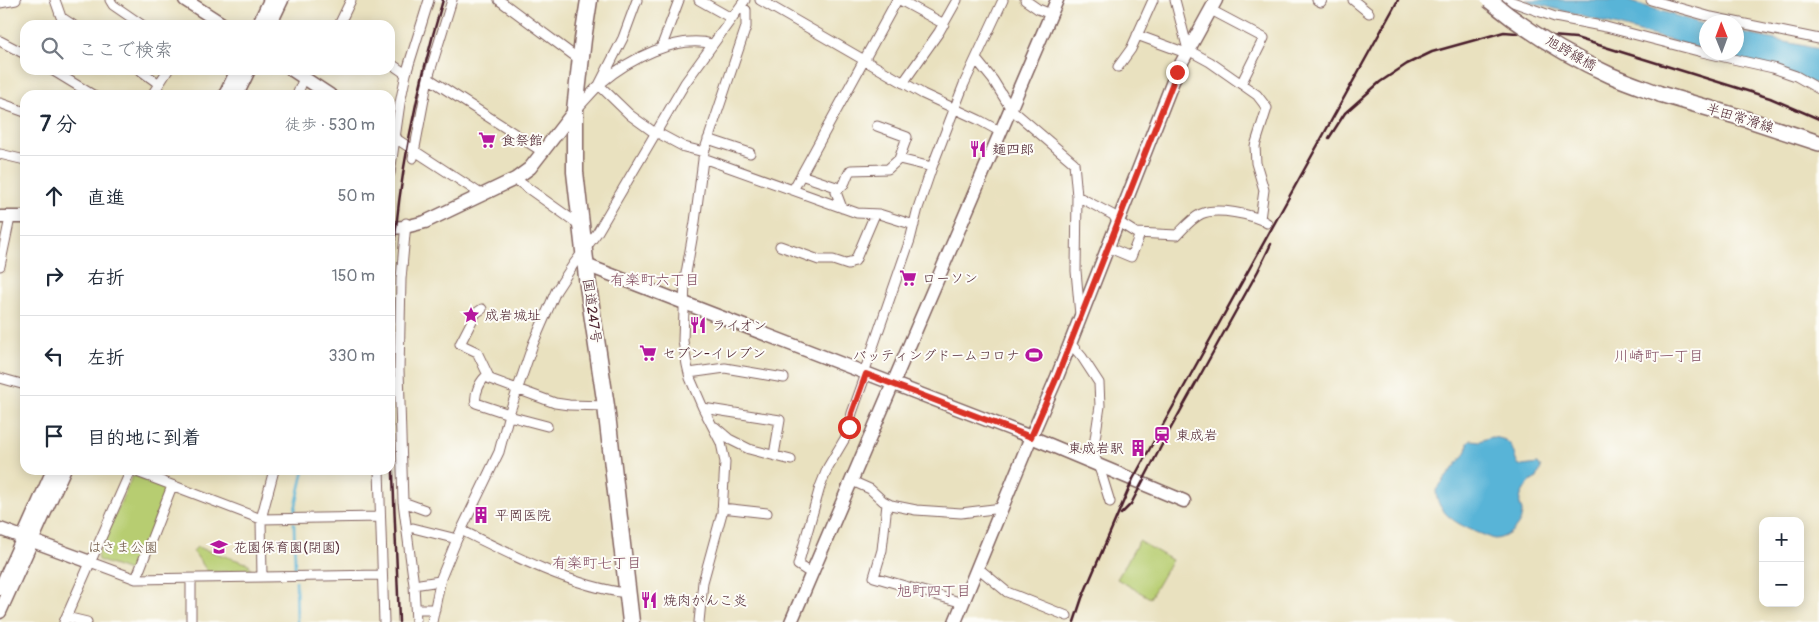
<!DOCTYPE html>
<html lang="ja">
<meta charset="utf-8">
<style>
body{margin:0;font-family:Pangolin,"Klee One",sans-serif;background:#f2f2f3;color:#1f2937}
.controls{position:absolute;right:15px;bottom:15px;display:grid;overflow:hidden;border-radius:10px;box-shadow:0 2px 12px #0003}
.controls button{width:45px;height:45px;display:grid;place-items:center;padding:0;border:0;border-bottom:1px solid #e0e1e3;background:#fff;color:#1f2937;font:25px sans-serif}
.compass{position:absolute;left:1699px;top:15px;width:45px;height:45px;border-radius:50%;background:#fff;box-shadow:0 2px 12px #0003;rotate:359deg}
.stop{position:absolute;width:15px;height:15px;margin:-11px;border:4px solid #d93025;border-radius:50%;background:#fff}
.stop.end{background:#d93025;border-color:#fff;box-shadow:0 1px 5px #0008}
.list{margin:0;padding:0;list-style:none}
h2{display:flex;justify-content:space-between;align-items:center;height:65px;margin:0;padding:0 20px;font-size:21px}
h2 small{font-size:16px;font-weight:400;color:#747a83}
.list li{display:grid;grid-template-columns:32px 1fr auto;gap:15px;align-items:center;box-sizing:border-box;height:80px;padding:0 20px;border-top:1px solid #e0e1e3}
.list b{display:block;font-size:19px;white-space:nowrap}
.list em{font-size:16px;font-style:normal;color:#747a83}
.icon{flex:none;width:28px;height:28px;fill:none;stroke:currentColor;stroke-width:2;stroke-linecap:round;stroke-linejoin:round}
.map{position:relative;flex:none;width:1819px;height:622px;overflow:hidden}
.search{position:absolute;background:#fff;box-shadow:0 2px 12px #0003;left:20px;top:20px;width:375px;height:55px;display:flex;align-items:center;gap:12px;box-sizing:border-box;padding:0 18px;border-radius:15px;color:#747a83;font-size:19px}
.panel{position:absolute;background:#fff;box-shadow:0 2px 12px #0003;left:20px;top:90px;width:375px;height:385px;border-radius:15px}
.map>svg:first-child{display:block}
.green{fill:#b7cd71;stroke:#80764e}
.water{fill:#59b4d7;stroke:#526a81}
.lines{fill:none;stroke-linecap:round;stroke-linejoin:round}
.stream{stroke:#59b4d7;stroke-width:2.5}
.street-casing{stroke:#82635f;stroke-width:11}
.secondary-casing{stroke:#82635f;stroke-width:15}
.primary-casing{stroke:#82635f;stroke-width:18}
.highway-casing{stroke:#82635f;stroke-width:19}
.street{stroke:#fff;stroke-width:9}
.secondary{stroke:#fff;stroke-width:12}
.primary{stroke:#fff;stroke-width:15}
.highway{stroke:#fff;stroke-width:16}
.rail{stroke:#4a1f2b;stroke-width:2.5}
.primary-bridge-casing{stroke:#82635f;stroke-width:18;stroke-linecap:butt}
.primary-bridge{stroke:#fff;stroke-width:15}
.route{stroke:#d93025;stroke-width:6}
.labels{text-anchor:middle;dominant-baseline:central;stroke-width:4;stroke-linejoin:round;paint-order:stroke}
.street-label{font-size:14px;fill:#4a1f2b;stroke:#fdfcf7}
.poi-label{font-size:14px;fill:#4a1f2b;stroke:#fdfcf7;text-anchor:start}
.park-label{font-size:14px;fill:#6b5340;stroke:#fdfcf7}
.neighbourhood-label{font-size:15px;fill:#834e62;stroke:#fdfcf7}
</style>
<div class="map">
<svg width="1819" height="622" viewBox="0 0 1819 622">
<rect width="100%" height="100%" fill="#fdfcf7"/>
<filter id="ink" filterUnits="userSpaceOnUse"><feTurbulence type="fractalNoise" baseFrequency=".02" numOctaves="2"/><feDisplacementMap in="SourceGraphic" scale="10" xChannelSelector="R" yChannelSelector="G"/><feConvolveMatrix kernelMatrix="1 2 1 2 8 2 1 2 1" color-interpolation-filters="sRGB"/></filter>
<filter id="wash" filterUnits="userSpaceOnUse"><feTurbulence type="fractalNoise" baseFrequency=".0096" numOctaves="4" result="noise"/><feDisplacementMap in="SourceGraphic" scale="20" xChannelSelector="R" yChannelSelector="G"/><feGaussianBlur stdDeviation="1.12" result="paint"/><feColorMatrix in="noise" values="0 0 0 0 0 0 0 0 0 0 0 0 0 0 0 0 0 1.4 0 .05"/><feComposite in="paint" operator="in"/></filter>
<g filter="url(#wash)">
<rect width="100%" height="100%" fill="#e9e1bf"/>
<path class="green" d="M136 476 164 487 166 490 135 572H132L98 560 97 556 132 477Z
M1139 541 1172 560 1150 598 1117 579Z
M197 547 249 564 251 571 208 572 193 551Z"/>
<path class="water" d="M1526 0H1625L1706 25V50L1537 4Z
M1737 32 1819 49V86L1716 53 1736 52Z
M1491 437C1514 439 1510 446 1518 464L1522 466 1538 464 1541 468 1537 478C1529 481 1522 491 1520 499 1519 504 1521 506 1522 511 1523 525 1507 539 1494 539 1472 530 1436 520 1436 490L1467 451 1468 443 1471 440 1480 441Z"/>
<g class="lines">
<path class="stream" d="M294 514 304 470
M294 523 295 571
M296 581 297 622"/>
</g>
</g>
<g filter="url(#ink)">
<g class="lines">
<g class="street-casing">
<path id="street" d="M55 0 61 17 73 25
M110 0 113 5 142 25
M499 0 580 60
M637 0 623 38 599 85 630 115 655 133
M699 0 731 18
M760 0 923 94 979 120 1001 132
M900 0 944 24
M1025 0 1038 9 1051 14
M1175 0 1188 50 1210 62 1257 95 1267 108 1255 146 1256 163 1264 190 1260 219
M1317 0 1321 2 1322 0
M1353 0 1369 13
M1507 0 1555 17 1606 27 1702 52 1773 68 1796 76 1819 89
M1651 0 1711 17 1819 39
M0 3 16 0
M1211 10 1264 38 1241 84
M339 25 351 0
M1137 35 1186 53
M0 41 25 54
M661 48 679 0
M976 59 993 80 1011 109 1074 163 1077 196 1076 271 1080 315
M390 63 406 74
M1118 67 1131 49 1153 0
M52 70 93 95
M140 70 159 84
M428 78 543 152
M903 83 939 32 957 0
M152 95 168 70
M297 95 304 78
M0 103 25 112
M577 109C585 100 593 91 601 83 628 60 677 34 712 44
M877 126 907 137 899 159
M656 132 684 147 704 152
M395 138 481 194
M708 139 750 153
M0 154 25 160
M413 158 428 78 452 0
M703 158 857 213 879 214 914 225
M390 173 400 103 406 74 429 0
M801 175 839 188
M515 179 581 226
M793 190 897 0
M1077 196 1113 215 1117 221 1136 233 1177 235C1184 228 1191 219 1201 214 1216 207 1253 214 1267 223
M842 208 836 192C838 189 841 187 844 184 847 179 847 174 851 170L888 169 899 159 932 167
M406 223 401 279 399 370 403 502 414 585 416 622
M780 246 819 260H833L848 265 850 262 855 261 875 214
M1107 247 1131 257 1140 234
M0 266 10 218
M482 309 476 313 460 344 477 352 488 375C480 380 474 394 476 403L509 414
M1070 343 1082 357 1099 383 1100 406 1095 439V457L1101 473 1110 502
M689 373 725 368 784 378
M864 373 910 240 918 208 932 167 964 84 1003 0
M488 375 490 379 555 403 569 405 606 406
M0 378 25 385
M703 408 780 420 774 455
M509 416 547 426
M715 427 729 439 749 449 791 460
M132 470 261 519 380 517
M379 470 384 622
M852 481 870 489 883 501 891 505 916 510 961 513 1002 508
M403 502 425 510
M887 504 882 550 874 577 963 603
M722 508 767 513
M413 528 457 539
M461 530C509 554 574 587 627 593
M90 562 136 579 382 575
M978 568 1007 592 1067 616
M812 574 798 565 820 487 828 467 847 435 852 413 866 374
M262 577 261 519 274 470
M136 579 172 486
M191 579V622
M420 584 440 581
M416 609H435
M66 617 87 622
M64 622 131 470
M432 622 441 578 457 539 499 452 509 414 533 344 556 291 573 265 597 233 685 83 745 0
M699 622 703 582 722 513 725 462 721 443 703 408 690 378 687 365 683 341 685 279 695 222 704 152 746 27V10L740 7"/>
</g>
<g class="secondary-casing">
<path id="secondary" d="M185 0 224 25
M258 25 270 0
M270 25 282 0
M292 70 330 95
M225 95 237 70
M237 95 249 70
M390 134 395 138
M0 217H25
M390 228 405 227 425 222 515 179 530 168 575 110
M586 265 1031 437 1184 501
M0 529 90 562
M0 589 53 470
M0 612 64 470
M791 622 1057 0
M955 622 1031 437 1057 377 1177 71 1216 0"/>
</g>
<g class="primary-casing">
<path id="primary" d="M1660 94 1746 119 1819 143"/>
</g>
<g class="highway-casing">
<path id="highway" d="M589 0 583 39 575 110V172L588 286 606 406 631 622"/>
</g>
<use href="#street" class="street"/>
<use href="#secondary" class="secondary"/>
<use href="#primary" class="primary"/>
<use href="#highway" class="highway"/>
<path class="rail" d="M1329 138 1345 113 1380 82 1407 64 1432 52 1504 32 1576 38 1770 98 1819 119
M1121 514 1131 504 1166 437 1258 271 1271 244
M399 622C395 508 387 392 392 278 397 184 416 90 443 0
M1074 622 1082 598 1133 479 1398 0"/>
<g class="primary-bridge-casing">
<path id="primary-bridge" d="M1489 0C1524 29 1568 56 1610 75 1626 82 1644 88 1660 94"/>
</g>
<use href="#primary-bridge" class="primary-bridge"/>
</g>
</g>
<g class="lines" filter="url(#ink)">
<path class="route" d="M849 427 852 413 866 374 1031 437 1057 377 1177 72"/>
</g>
<defs>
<g id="supermarket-bare" transform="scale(1.35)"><path d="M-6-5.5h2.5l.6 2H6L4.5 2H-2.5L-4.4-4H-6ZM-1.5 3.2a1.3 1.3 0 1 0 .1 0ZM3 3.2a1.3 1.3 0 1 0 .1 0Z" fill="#b5179e" stroke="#fdfcf7" stroke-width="2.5" paint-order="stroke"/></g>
<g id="restaurant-bare" transform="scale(1.35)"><path d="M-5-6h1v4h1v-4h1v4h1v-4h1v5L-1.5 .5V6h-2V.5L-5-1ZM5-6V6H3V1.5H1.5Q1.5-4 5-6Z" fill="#b5179e" stroke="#fdfcf7" stroke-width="2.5" paint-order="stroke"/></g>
<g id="sight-bare" transform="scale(1.35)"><path d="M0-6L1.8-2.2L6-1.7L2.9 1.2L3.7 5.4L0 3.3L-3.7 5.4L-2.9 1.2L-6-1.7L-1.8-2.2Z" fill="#b5179e" stroke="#fdfcf7" stroke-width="2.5" paint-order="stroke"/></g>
<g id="stadium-bare" transform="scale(1.35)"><path d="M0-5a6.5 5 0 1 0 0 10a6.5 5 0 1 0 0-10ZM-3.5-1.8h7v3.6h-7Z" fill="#b5179e" stroke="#fdfcf7" stroke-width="2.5" paint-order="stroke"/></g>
<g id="station-bare" transform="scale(1.35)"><path d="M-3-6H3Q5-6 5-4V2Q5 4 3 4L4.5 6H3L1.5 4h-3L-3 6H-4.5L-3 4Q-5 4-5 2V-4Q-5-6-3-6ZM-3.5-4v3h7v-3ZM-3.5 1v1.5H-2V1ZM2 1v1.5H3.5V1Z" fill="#b5179e" stroke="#fdfcf7" stroke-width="2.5" paint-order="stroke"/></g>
<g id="building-bare" transform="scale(1.35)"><path d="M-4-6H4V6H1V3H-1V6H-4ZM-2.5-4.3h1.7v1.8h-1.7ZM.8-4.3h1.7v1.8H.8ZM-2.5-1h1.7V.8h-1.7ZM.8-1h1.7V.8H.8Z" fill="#b5179e" stroke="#fdfcf7" stroke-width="2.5" paint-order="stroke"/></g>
<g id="school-bare" transform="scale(1.35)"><path d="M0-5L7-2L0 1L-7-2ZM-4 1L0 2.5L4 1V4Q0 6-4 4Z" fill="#b5179e" stroke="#fdfcf7" stroke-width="2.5" paint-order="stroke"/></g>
</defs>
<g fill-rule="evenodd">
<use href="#supermarket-bare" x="487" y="140"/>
<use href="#restaurant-bare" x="978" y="149"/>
<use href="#supermarket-bare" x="908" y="278"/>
<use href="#sight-bare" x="471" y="315"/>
<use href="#restaurant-bare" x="698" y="325"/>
<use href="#supermarket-bare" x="648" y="353"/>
<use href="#stadium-bare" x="1034" y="355"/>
<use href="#station-bare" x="1162" y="435"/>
<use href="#building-bare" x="1138" y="448"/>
<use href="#building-bare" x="481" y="515"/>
<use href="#school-bare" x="219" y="547"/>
<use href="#restaurant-bare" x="649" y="600"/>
</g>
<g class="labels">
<g class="street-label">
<text transform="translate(1571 53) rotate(30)">旭跨線橋</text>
<text transform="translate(1740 118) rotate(17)">半田常滑線</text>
<text transform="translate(592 311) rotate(82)">国道247号</text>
</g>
<g class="poi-label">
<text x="501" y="140">食祭館</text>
<text x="992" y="149">麺四郎</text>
<text x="922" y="278">ローソン</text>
<text x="485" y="315">成岩城址</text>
<text x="712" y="325">ライオン</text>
<text x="662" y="353">セブン-イレブン</text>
<text x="1020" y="355" text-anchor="end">バッティングドームコロナ</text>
<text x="1176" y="435">東成岩</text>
<text x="1124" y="448" text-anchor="end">東成岩駅</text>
<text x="495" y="515">平岡医院</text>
<text x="233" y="547">花園保育園(閉園)</text>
<text x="663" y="600">焼肉がんこ炎</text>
</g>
<g class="park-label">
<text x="123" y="547">はさま公園</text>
</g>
<g class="neighbourhood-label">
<text x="655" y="280">有楽町六丁目</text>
<text x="1659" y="356">川崎町一丁目</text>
<text x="597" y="563">有楽町七丁目</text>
<text x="934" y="591">旭町四丁目</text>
</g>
</g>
</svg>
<div class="controls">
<button>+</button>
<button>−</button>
</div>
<svg class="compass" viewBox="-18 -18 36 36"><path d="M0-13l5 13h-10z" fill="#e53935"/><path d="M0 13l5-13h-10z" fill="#747a83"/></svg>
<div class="stop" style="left:849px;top:427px"></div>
<div class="stop end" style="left:1177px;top:72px"></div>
<div class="search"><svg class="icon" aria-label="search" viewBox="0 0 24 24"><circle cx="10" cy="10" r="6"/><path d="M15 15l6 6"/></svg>ここで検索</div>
<section class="panel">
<h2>7 分<small>徒歩 · 530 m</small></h2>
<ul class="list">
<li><svg class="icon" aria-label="ahead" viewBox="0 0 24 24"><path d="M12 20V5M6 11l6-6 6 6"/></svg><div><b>直進</b></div><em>50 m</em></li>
<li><svg class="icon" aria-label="right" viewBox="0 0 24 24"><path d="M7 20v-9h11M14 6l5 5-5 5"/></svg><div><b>右折</b></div><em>150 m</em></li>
<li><svg class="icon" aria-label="left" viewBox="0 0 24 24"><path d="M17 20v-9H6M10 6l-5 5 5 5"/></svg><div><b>左折</b></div><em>330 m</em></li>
<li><svg class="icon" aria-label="arrive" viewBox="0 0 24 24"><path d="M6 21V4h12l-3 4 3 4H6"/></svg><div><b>目的地に到着</b></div></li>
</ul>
</section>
</div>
